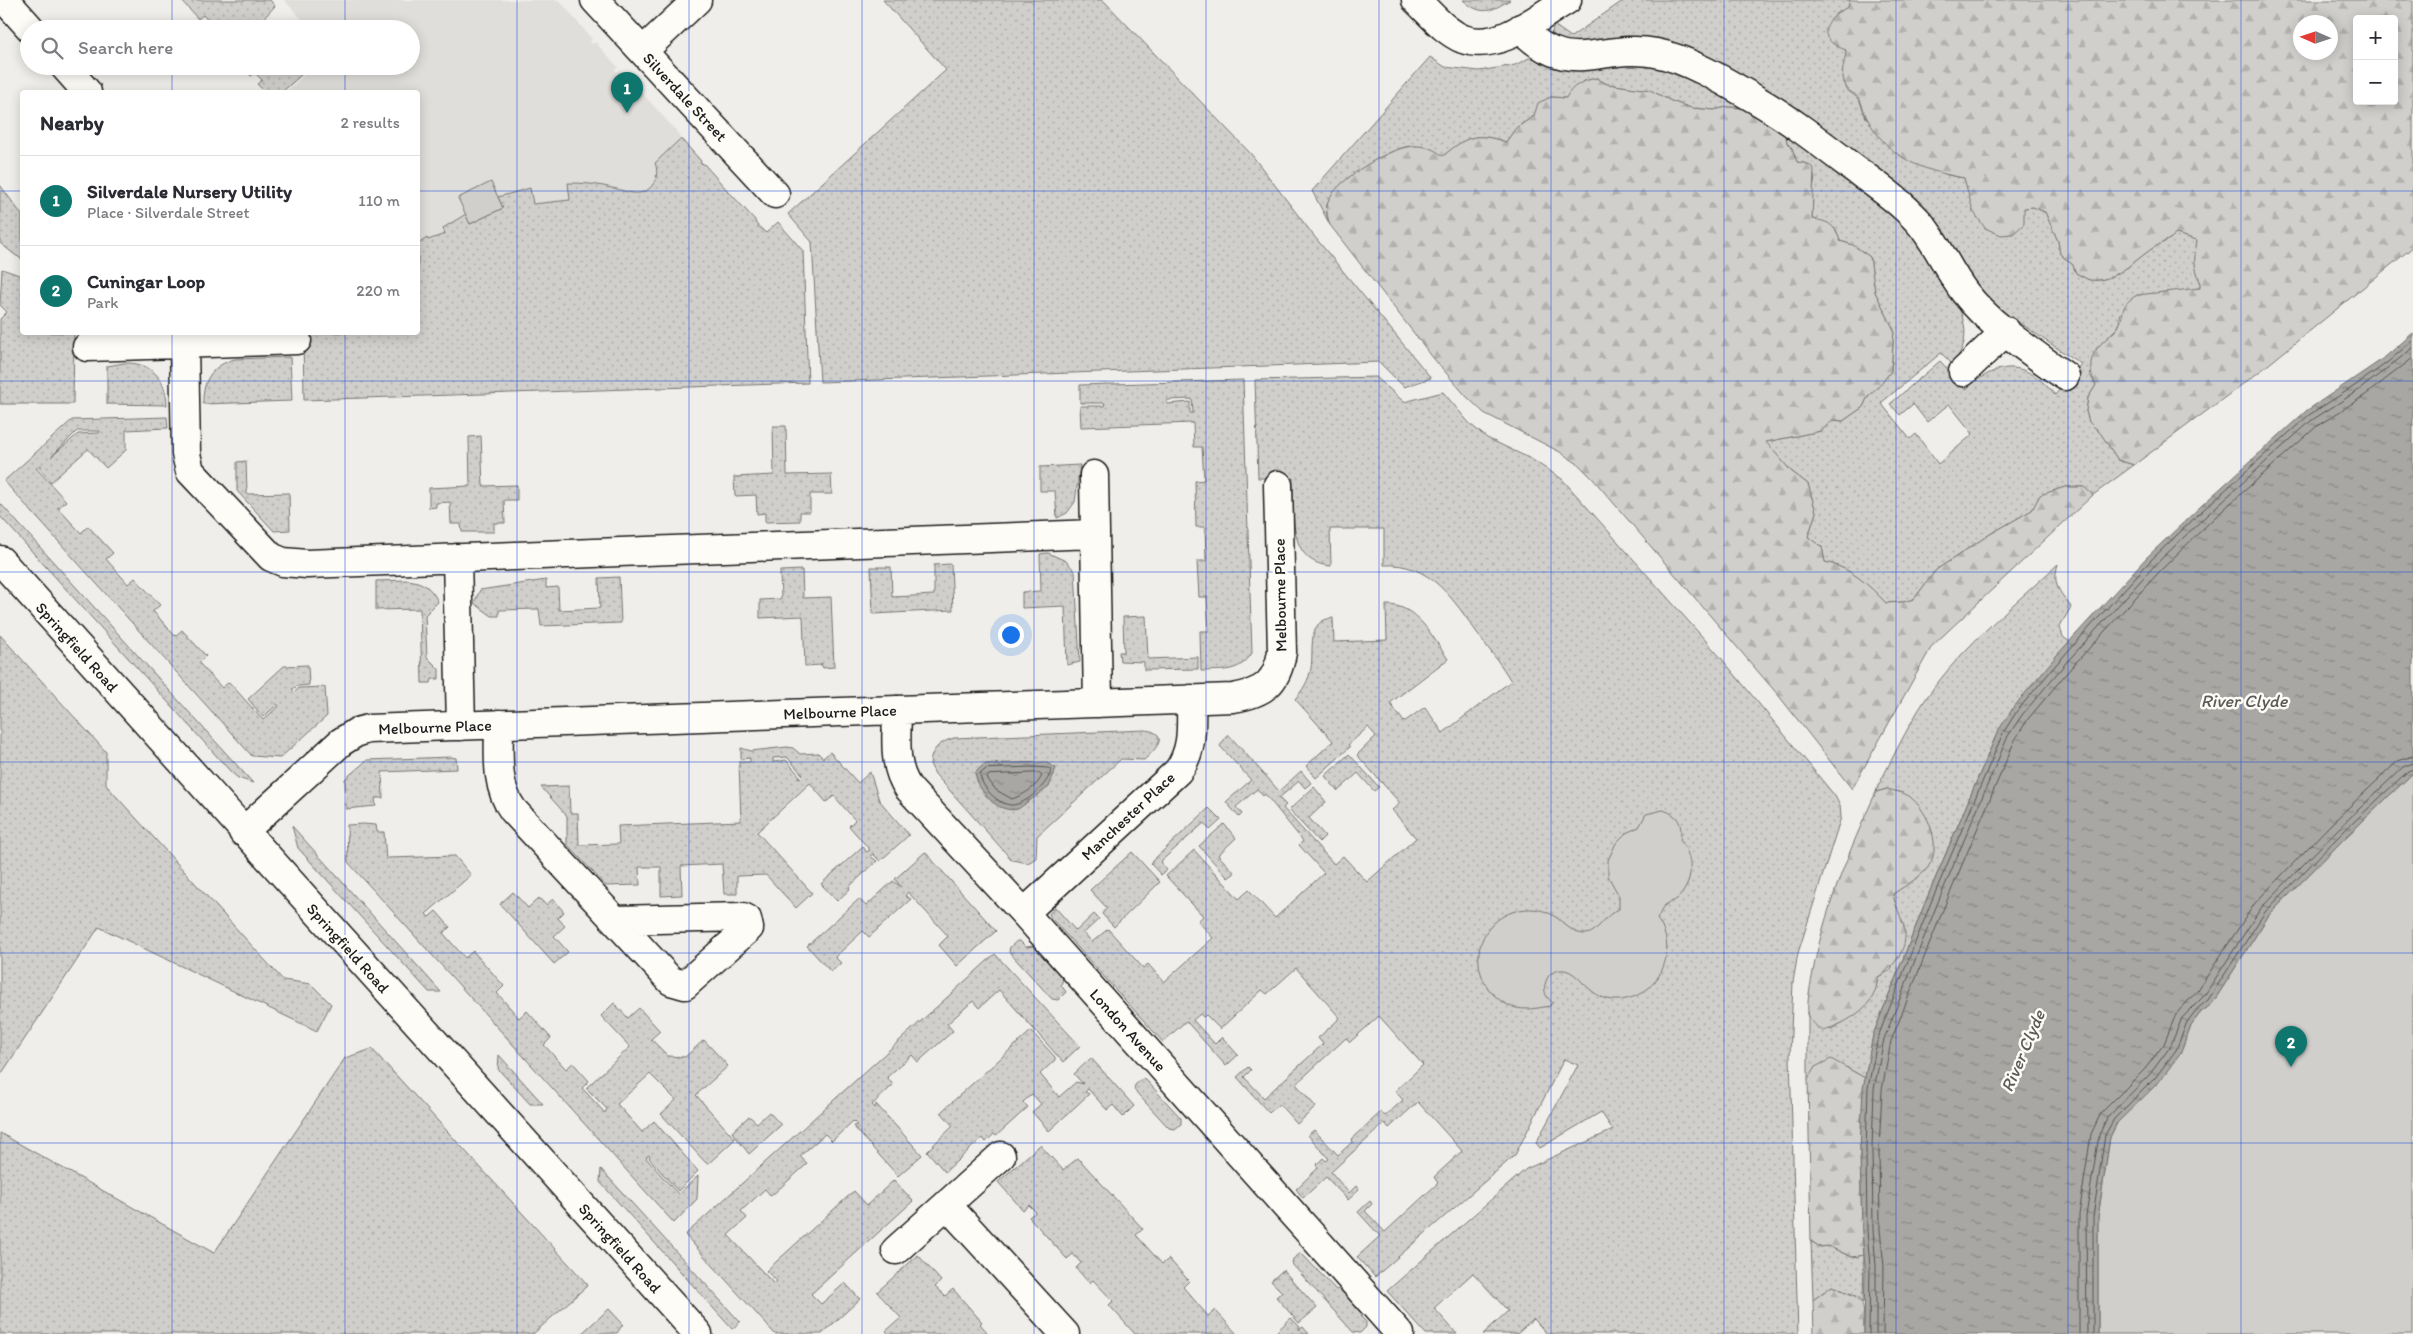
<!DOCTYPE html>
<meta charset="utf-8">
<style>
body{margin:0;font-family:Itim,sans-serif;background:#f7f7f7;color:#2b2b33}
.controls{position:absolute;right:15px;top:15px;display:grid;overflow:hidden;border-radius:5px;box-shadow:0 2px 12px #0003}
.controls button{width:45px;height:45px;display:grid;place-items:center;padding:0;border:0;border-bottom:1px solid #e1e1e2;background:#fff;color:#2b2b33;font:25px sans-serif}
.compass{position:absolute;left:2293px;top:15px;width:45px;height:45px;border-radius:50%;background:#fff;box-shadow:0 2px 12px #0003;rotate:273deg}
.you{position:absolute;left:1010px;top:634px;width:18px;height:18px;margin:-12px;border:4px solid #fff;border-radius:50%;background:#1a73e8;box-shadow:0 0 0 8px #1a73e833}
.badge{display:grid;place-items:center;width:32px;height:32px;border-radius:50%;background:#0f766e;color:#fff;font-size:16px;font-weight:700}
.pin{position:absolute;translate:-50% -41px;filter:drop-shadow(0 1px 2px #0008)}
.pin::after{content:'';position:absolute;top:26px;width:18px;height:15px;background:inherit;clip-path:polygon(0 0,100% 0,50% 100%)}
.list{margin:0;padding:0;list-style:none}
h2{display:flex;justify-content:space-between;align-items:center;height:65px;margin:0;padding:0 20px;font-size:21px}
h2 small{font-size:16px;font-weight:400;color:#7c7c81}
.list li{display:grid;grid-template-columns:32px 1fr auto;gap:15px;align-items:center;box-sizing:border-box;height:90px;padding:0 20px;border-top:1px solid #e1e1e2}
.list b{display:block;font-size:19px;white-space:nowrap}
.list p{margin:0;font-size:16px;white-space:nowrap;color:#7c7c81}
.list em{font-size:16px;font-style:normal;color:#7c7c81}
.icon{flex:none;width:28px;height:28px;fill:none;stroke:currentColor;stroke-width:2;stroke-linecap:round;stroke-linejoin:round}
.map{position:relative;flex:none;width:2413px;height:1334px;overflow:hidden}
.search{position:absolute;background:#fff;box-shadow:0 2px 12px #0003;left:20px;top:20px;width:400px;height:55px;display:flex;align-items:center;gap:12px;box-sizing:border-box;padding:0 18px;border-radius:28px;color:#7c7c81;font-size:19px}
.panel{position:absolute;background:#fff;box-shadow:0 2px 12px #0003;left:20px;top:90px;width:400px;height:245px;border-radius:5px}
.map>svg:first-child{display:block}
.built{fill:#e0deda}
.grass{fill:url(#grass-dots);stroke:#767674;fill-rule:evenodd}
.forest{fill:url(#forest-firs);stroke:#767674;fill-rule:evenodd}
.park{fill:#d0cfcc;stroke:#767674}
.water{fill:url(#water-ripples);stroke:#706f6d}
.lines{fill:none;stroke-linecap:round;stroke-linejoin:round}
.shore{stroke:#545452;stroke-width:1}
.minor-casing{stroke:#1c1c1c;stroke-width:31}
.minor{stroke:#fdfcf7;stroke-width:28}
.grid{fill:none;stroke:#1d4ed8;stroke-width:1;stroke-opacity:0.55}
.labels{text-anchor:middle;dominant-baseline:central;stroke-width:5;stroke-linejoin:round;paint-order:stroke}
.street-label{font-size:16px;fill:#1c1c1c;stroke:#fdfcf7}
.water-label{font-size:18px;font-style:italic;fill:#5b5b59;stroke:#fdfcf7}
</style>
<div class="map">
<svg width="2413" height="1334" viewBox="0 0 2413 1334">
<defs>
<pattern id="grass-dots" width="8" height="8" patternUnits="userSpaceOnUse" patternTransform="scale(1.25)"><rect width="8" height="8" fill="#d0cfcc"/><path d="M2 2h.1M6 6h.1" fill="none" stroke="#b2b1af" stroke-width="1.8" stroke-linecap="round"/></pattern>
<pattern id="forest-firs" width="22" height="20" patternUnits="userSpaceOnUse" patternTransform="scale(1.25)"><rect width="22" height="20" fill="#d0cfcc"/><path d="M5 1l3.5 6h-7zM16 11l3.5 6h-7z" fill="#b2b1af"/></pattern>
<pattern id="water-ripples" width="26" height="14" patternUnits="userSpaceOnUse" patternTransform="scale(1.25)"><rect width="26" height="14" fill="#a8a7a3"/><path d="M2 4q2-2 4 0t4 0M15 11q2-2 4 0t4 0" fill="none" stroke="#888784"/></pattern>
</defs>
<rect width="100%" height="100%" fill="#f0eeea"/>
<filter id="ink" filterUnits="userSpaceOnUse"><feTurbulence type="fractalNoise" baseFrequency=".02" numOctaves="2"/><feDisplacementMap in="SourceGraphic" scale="10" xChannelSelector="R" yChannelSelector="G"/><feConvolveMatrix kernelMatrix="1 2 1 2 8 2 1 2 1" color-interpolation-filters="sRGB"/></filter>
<g filter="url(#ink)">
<path class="built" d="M284 0H559L592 39 590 42 592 44 595 42 618 67 615 70 617 72 620 70 630 80 681 136 678 139 682 140 701 161 700 163 704 164 728 191 727 192 731 194 755 220 754 222 780 248V250L747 251V249L744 251 701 253 698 252 656 255 652 253V255L610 257 607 255V257L565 259 561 257V259L518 261V259L515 261 472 262 471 260 468 262 426 264 423 262V264L418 265V92H286L314 66H411V29H311Z"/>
<path class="grass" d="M181 0H270L275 6 262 20 270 29H207L205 26 209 22 203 15 198 19Z
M883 0H1103L1251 154 1314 236 1431 378 1404 387 1379 362 820 382 812 242 788 214 946 70Z
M1463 0H1510C1491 11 1482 17 1463 0Z
M1624 0H1850L1849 7 1835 14 1846 50V59L1842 74 1847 90 1859 99 1866 118 1947 175 1964 178 1970 194 2024 208 2033 207 2045 212 2058 241 2060 254 2073 265 2076 273C2080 275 2086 279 2090 280 2114 283 2135 260 2153 248 2161 243 2169 241 2176 234L2198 240C2196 249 2194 259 2196 268 2198 276 2201 281 2200 288L2121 313 2118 327 2096 349 2090 375 2096 385 2088 398 2086 411 2089 422 2101 433 2118 460 2134 465 2093 495 2083 487H2065L2041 495 2032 510 1987 536 1936 570 1914 599 1903 602 1886 603C1867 584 1851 568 1825 562L1822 547 1808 537 1816 512 1808 484 1791 471 1765 442 1821 431 1833 420 1843 421 1863 407 1868 396 1880 385 1891 371 1894 330 1875 292 1870 257 1853 245 1840 241 1836 229 1812 219V193L1815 178 1808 164 1797 162 1792 148 1787 143 1785 130C1829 164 1877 195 1914 238 1924 249 1931 263 1940 275 1958 302 1979 335 1952 364L1941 353 1881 403 1910 439 1916 434 1938 464 1973 434 1949 404 1927 422 1913 404 1900 415 1890 404 1940 361 1966 389C2000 360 2026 360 2055 395L2081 364 2003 312 1981 295 1798 111 1617 44 1549 42 1554 25 1571 37Z
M1430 57 1445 67 1479 71 1515 65 1529 58 1577 64 1644 61 1662 66 1709 87 1748 108 1727 107 1714 110 1691 108 1671 101 1650 90 1607 84 1596 78 1584 81 1567 98 1551 97 1534 116 1516 128 1506 142C1475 132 1468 136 1443 156 1434 153 1422 146 1413 146 1393 145 1334 182 1328 202 1325 210 1327 217 1330 225L1312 191Z
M241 66H311L282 92H265L257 84 262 80 255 73 251 76Z
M679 140H682L701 161 700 163 704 164 728 191 727 192 731 194 755 220 756 224 766 233 778 222 803 251 808 383 304 400 303 333 418 332V244L427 238 428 240 445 234 443 228 466 214 470 224 503 208 498 197 530 188 533 204 570 200 568 183C583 183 597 184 612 188 620 189 630 194 639 193 654 191 660 175 655 163Z
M0 185 22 215V259L15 255 0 243Z
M2 269 22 276V332L74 333 73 404H0V319L7 312 0 305Z
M290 357 292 401 203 404C202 381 212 365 235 359Z
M124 363C152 362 166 379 167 405L107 404V366Z
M1376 377 1404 402 1443 392 1470 424 1487 438 1531 459 1562 479 1722 659 1835 796 1840 806 1841 817 1798 953 1793 982 1790 1056 1798 1334H1547L1534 1319 1517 1334H1483L1508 1311 1473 1273 1434 1308 1457 1334H1426L1387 1291 1526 1169 1613 1130 1601 1112 1540 1148 1536 1143 1578 1065 1564 1059 1515 1155 1375 1277 1357 1257 1380 1236 1358 1212 1370 1201 1372 1204 1365 1211 1385 1232 1438 1183 1434 1177 1462 1151 1418 1102 1389 1128 1385 1123 1331 1172 1349 1193 1356 1186 1359 1190 1348 1200 1326 1177 1303 1198 1296 1189 1318 1168 1316 1165 1323 1158 1326 1161 1329 1159 1308 1135 1314 1130 1338 1155 1352 1142 1351 1139 1381 1112 1385 1116 1403 1100 1395 1091 1423 1065 1379 1016 1350 1042 1346 1038 1296 1084 1316 1107 1297 1124 1279 1104 1269 1113 1237 1077 1248 1067 1251 1070 1244 1077 1264 1098 1323 1044 1318 1038 1340 1018 1296 968 1267 994 1262 990 1220 1029 1206 1015 1203 1017 1200 1014 1193 1020 1215 1044 1222 1037 1238 1055 1226 1066 1186 1021 1163 1042 1051 918 1049 914 1055 907 1076 931 1094 914 1099 919 1084 933 1092 942 1108 929 1143 968 1148 964 1164 982 1213 938 1198 921 1203 916 1166 876 1194 850 1239 899 1249 890 1275 918 1324 873 1299 845 1303 841 1265 794 1263 796 1257 789 1236 807 1242 814 1239 817 1226 802 1251 780 1220 746 1228 734 1279 791 1301 771 1311 783 1305 788 1299 781 1279 798 1286 805 1283 808 1334 864 1343 856 1367 882 1416 838 1392 810 1400 803 1357 755 1376 736 1368 727 1348 745 1350 747 1316 778 1306 766 1333 741 1295 699C1303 690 1309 680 1311 668 1314 649 1306 620 1333 618L1334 642 1387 640 1386 605C1417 604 1432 637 1448 659L1390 703 1404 722 1425 707 1443 733 1511 681C1502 665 1489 650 1478 634 1454 601 1431 562 1384 565V529H1330L1331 566C1286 563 1294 511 1293 478H1258L1255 380Z
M1243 380 1252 653C1240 673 1222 670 1201 671L1200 631H1209L1207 597H1199L1197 561H1206L1205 527H1196L1195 481 1204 480 1202 447H1194L1193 423 1081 427 1080 406H1104L1105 403H1080V385ZM1192 399 1193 413H1190V402L1167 404V400Z
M167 417 168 428 126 430V450L106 468 88 449 51 482 39 468 42 466 40 465 36 468 66 501 58 508 81 533 88 526 113 553 106 559 128 584 135 578 160 605 153 611 175 636 182 630 206 656 199 663 222 688 229 682 263 720 279 706 275 703 276 706 263 717 248 699 284 666 308 665 309 685 298 686 292 689 295 692 299 688 325 687 327 716 280 758 252 756 4 481 72 420ZM77 431H100L99 433 78 434 51 457Z
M773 426H786L787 475 831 474 832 494H810V512H800V521L765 522V513L757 514 756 495 735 496 734 477 774 475Z
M481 436 483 486 517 485V500H504L505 523H494V532H462L461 524H451L450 502 436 503V507L429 508V488L470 486 469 437Z
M246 461 247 494 289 493 290 530 274 531 237 491V462Z
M1080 465 1075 502 1067 513 1057 518 1055 491H1040V467Z
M0 503 253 783 238 778 231 772 0 516Z
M1048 553 1066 561 1075 571 1080 662 1067 665 1065 606 1022 608V592L1041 591 1040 554Z
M951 564 953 610 873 614 871 567H891L892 597 934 595V565Z
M2058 564C2052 585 2059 590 2071 607L2060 626 2063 637 2070 642 2032 685 1998 731 1927 898 1873 1035 1865 1078 1845 1067 1808 1079V1012L1812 1022 1832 1029C1859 1011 1869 1010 1878 977L1891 970 1904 926 1897 912 1893 894 1926 870 1887 789 1876 792 1878 786C1896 752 1912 716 1935 686 1970 640 2016 603 2058 564Z
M802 570 803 598 831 597 834 667 823 668 821 663V665L805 666 803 616 760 618V600L781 599 780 571Z
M619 577 621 623 541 626 539 609 499 610V616H492L474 603 480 590 546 580V588L558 587 559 610 600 608 599 578Z
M407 580C422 581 432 588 438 602L425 615 427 657 439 669V679H432L431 683H422L420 609 376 610V581Z
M1146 616 1148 659 1198 657V669L1144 670V662L1120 661 1119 652H1124L1123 617Z
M0 635 106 752V785L283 980 311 984 331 1004 317 1031 99 927 0 1076Z
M1146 730C1172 734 1154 751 1144 760L1121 759 1037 836 1036 858 1028 863 1012 860 935 774 930 764C931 749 940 742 954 738Z
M787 747 793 748 800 754 818 753 823 758 830 752 858 783 870 772 879 800 909 835 880 861 873 854 870 856 877 861 849 887 850 889 837 901 821 884 863 846 866 852 870 850 849 826 855 820 834 796 826 802 810 783 757 832 812 893 796 908 766 875 737 876V894H724L722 864 681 866 682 895 661 896V867H639L640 885 606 886 567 844V816L541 787 569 786 570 813H578L579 845 619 844 618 826 741 821 739 762H750V758L741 759V748L751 751ZM787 757 803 775 800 778 798 777 800 776 786 760 773 762V758Z
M1349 754 1379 787 1374 791 1358 773 1338 791 1325 776Z
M451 757 456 758 457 769 382 772 383 798H375L376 806 346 809 345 779 367 760Z
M1314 787 1326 802 1309 818 1325 836 1319 842 1289 810Z
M1209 808 1221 820 1210 830 1204 823 1160 862 1167 870 1161 875 1150 863Z
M363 824 376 825 377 832H384L386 860 388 858 455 856 471 875 426 914 429 917 436 911 450 927 443 933 465 958 473 951 504 986 497 993 519 1018 527 1011 551 1038 544 1045 566 1069 573 1063 589 1081 582 1088 605 1113 607 1109 586 1088 630 1047 601 1016 614 1003 628 1018 639 1008 660 1031 651 1039 668 1056 685 1057 704 1040 728 1066 696 1095 735 1139 709 1163H706L661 1114 676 1100 650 1074 617 1104 642 1132 654 1121 698 1171 678 1191 649 1158 650 1156 648 1155 646 1158 678 1194 698 1176 697 1199 674 1223 348 862 347 825Z
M1224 824 1236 838 1218 855 1235 873 1228 878 1199 846Z
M292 826 441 992H429L298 848Z
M925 852 996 931 957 966 939 945 948 936 908 892 905 896 911 899 869 937 863 931 835 957 841 963 831 972 807 946 859 899 866 906 893 881 901 887 895 879Z
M1132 852 1160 882 1114 927 1102 914 1107 908 1090 890Z
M513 892 528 908 539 898 546 905 553 899 564 912 558 918 565 926 554 936 568 952 554 964 500 904Z
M1017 941H1020L1026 947 1034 946 1063 979 1061 985 1066 992 1058 1000 1052 999 1009 952 1010 947Z
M995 954 1080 1046 1063 1062 999 990 979 1008 973 1001 947 1024 953 1031 918 1062 912 1055 887 1077 893 1085 872 1105 875 1108 876 1104 922 1155 898 1176 853 1126 857 1125 853 1121 832 1141 825 1134 800 1156 807 1164 771 1196 765 1189 741 1211 747 1218 728 1235 774 1284 777 1281 766 1271 854 1191 867 1205 894 1180 913 1201 811 1294 821 1304 845 1283 860 1299 822 1334H775L685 1235Z
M1031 1031 1055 1057V1060L1040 1074 1059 1097 1076 1082 1083 1084 1074 1074 1091 1058 1134 1106 1123 1117 1113 1105 1107 1110 1088 1089 1085 1092 1089 1094 1049 1131 1032 1112 1041 1104 1032 1094 1023 1102 1028 1107 996 1136 994 1134 986 1142 982 1138 945 1172 927 1151 953 1126 941 1112Z
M372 1049 588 1285 533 1334H0V1133L214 1253 345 1058Z
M499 1055 543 1104H530L498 1069Z
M1142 1079 1146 1080 1181 1118V1124L1175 1129 1169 1128 1134 1090 1135 1085Z
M769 1112 781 1125 749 1154 732 1132 749 1116 757 1123Z
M1040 1145 1063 1170 1078 1158 1143 1229 1136 1235 1162 1264 1169 1259 1189 1281 1183 1287 1208 1316 1215 1310 1237 1334H1135L1109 1305 1113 1301 1093 1280 1089 1283 1076 1268 1081 1263 1073 1254 1067 1259 1029 1217 1036 1212 1029 1205 1023 1210 998 1182Z
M601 1169 740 1322 732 1329 600 1182Z
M1811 1241 1820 1247 1828 1246 1852 1257 1864 1255 1863 1303 1859 1297 1832 1286 1813 1300Z
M1301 1253 1336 1290 1342 1288 1363 1313 1361 1317 1366 1322V1327L1360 1333 1353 1332 1292 1264 1293 1259Z
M918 1255 941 1281 935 1287 945 1296 953 1289 982 1322 980 1324 987 1332 984 1334H889L886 1331 901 1318 877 1292Z
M1283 1270 1317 1308 1299 1323 1276 1297 1282 1292 1271 1281Z
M609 1309 623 1324 617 1333 581 1334Z
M1291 1318 1300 1327 1299 1330 1303 1327 1309 1334H1274Z"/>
<path class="forest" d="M1850 0H2413V247L2263 369 2134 465 2118 460 2101 434 2089 422 2086 411 2088 398 2096 385C2086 365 2091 352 2107 338 2110 335 2116 331 2118 327 2126 313 2118 306 2137 295L2200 288C2201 279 2196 273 2195 264 2194 256 2196 248 2197 240L2176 234C2168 241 2161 243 2153 248 2135 260 2114 283 2090 280 2086 279 2080 275 2076 273L2073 265 2060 254 2058 241 2045 212 2033 207 2024 208V224L2013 234 2001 235 1985 228 1973 211 1964 178C1921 170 1889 159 1867 118 1864 113 1863 106 1860 100 1853 89 1847 96 1843 77 1841 69 1846 59 1846 50 1814 39 1824 19 1848 7ZM2357 19H2394V101H2357ZM2330 22V52H2300V22Z
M1596 78 1607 84 1650 90 1671 101 1691 108 1714 110 1727 107 1748 108 1785 130 1787 143 1792 148 1797 162 1808 164 1814 169 1812 219C1829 221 1835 225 1840 241L1853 245 1870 257 1875 292 1894 330 1891 371 1880 385 1868 396 1863 407 1843 421 1833 420 1821 431 1766 442 1791 471 1808 484 1816 512 1808 537 1822 547 1825 562C1851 568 1868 584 1886 603L1903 602 1914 599 1936 570 1987 536 2032 510 2040 495 2065 487H2084L2093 495 1932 646 1852 789 1779 696 1593 479 1578 464 1560 452 1484 413 1466 396 1434 359 1330 225C1327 216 1325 207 1329 199 1340 178 1391 146 1415 146 1427 146 1434 149 1443 156 1467 136 1475 132 1506 142L1516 128 1534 116 1538 103 1551 97 1566 98C1572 85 1583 81 1596 78Z
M1887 789C1894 791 1903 792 1909 796 1929 811 1945 850 1925 871 1916 880 1903 887 1893 894 1895 905 1900 914 1903 924 1911 945 1895 967 1878 977 1877 983 1876 991 1873 996 1865 1012 1838 1028 1821 1030 1815 1025 1809 1020 1808 1012 1807 1001 1810 988 1812 977 1823 913 1849 851 1876 792Z
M1831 1059 1865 1078 1860 1149 1862 1231 1864 1255 1852 1257 1828 1246 1820 1247 1811 1241 1808 1079 1815 1067Z
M1832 1286C1867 1302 1863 1295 1864 1334H1814L1813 1300Z"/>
<path class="park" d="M491 182 503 208 470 224 458 198Z
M2413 773V1334H2098V1217L2110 1137 2117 1123 2181 1052 2191 1025 2201 1012 2212 1004 2269 915 2344 839Z
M1663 810C1679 815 1683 825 1680 840 1694 857 1694 882 1678 898 1674 902 1668 902 1664 906 1662 907 1660 915 1657 919 1680 950 1660 996 1620 1000 1582 1003 1579 956 1550 974 1543 983 1542 995 1552 1002L1550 1006C1537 1008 1526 1011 1513 1007 1480 996 1467 952 1491 926 1506 909 1535 903 1554 916 1564 922 1573 935 1586 934 1598 933 1604 915 1619 909V896L1608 876V860L1616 843 1626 833 1639 827 1646 814Z"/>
<path class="water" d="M2413 333V773L2344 839 2269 915 2212 1004 2201 1012 2191 1025 2181 1052 2159 1082 2117 1123 2110 1137 2098 1217V1334H1864L1865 1266 1862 1231 1860 1149 1863 1088 1873 1035 1927 898 1998 731 2013 708 2056 656 2146 558 2201 506 2306 411 2384 358Z
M1045 762 1056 768 1049 787 1018 809C997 814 978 791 975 773L984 764Z"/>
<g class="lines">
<path class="shore" d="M1033 767 1048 768 1051 770C1049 784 1025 805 1012 805 998 805 981 787 980 774L986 769Z
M1040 773 1042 775C1038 787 1023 795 1012 799L996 790 987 778 989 775Z
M1869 1334 1870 1266 1867 1231 1866 1149 1868 1088 1878 1037 1932 900 2003 733 2017 711 2060 660 2150 561 2204 509 2309 415 2356 385 2388 362 2413 340
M1876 1334V1266L1873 1230 1872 1149 1874 1089 1884 1039 1938 902 2008 736 2022 715 2065 664 2154 566 2208 514 2312 420 2359 390 2413 348
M1883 1334 1884 1266 1880 1230 1879 1149 1882 1090 1891 1041 1945 905 2015 740 2028 719 2070 669 2160 571 2213 519 2317 426 2364 396 2413 358
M2079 1334V1215L2091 1134 2101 1113 2145 1069 2164 1044 2176 1014 2198 990 2255 903 2330 825 2398 761 2413 756
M2087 1334 2086 1216 2099 1135 2107 1118 2150 1074 2170 1047 2182 1018 2204 996 2261 908 2336 831 2403 767 2413 763
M2093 1334V1217L2105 1135 2114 1119 2155 1078 2176 1050 2187 1022 2197 1009 2208 1000 2265 912 2340 835 2408 771 2413 769"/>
<g class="minor-casing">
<path id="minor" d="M5 0 31 29
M595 0 775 194
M1416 0C1430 13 1445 32 1463 39 1499 52 1538 17 1567 0
M1521 28C1568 80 1602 42 1656 53 1688 59 1726 82 1755 99 1788 118 1818 141 1848 164 1872 182 1898 199 1918 221 1938 243 1948 272 1966 294 1992 327 2031 351 2065 376
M643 51 697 0
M64 66 87 92
M184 344 186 454 190 471 271 557 283 562 307 564 1094 534
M87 347 297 340
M1963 372 2006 331
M1094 475 1098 703
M457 558 461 726
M0 560 698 1334
M897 710C897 737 892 766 909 789L1026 915 1400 1334
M499 724C499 753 495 786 513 810L671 981 685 985 749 928 747 919 743 917 615 920
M243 832 341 742 357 732 368 729 1233 698C1263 693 1277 684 1282 652L1278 485
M1024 913 1178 771C1194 749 1191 726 1191 699
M947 1205 1065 1334
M896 1250 1001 1156"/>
</g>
<use href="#minor" class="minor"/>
</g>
</g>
<path class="grid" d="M172 0V29M345 0V29M517 0V1334M689 0V1334M862 0V1334M1034 0V1334M1206 0V1334M1379 0V1334M1551 0V1334M1724 0V1334M1896 0V1334M2068 0V1334M2241 0V1334M172 66V92M345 66V92M0 191H22M418 191H2413M172 332V1334M345 332V1334M0 381H2413M0 572H2413M0 762H2413M0 953H2413M0 1143H2413"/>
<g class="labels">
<g class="street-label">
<text transform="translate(685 97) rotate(47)">Silverdale Street</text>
<text transform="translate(1280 595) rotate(-91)">Melbourne Place</text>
<text transform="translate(77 647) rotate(48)">Springfield Road</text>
<text transform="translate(840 712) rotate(-2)">Melbourne Place</text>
<text transform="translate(435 727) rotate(-2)">Melbourne Place</text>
<text transform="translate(1128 816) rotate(-43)">Manchester Place</text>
<text transform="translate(348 948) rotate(48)">Springfield Road</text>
<text transform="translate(1128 1030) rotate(48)">London Avenue</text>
<text transform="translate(620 1248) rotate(48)">Springfield Road</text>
</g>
<g class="water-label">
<text x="2244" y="701">River Clyde</text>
<text transform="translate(2023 1051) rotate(-67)">River Clyde</text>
</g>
</g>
</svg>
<div class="controls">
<button>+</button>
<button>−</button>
</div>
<svg class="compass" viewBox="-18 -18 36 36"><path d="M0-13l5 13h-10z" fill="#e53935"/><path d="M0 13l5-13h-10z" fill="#7c7c81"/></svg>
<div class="you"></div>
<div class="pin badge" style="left:627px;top:113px">1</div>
<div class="pin badge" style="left:2291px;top:1067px">2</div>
<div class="search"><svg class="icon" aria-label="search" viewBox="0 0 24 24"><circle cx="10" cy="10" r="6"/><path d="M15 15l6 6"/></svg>Search here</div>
<section class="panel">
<h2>Nearby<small>2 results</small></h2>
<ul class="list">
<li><span class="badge">1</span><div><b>Silverdale Nursery Utility</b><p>Place · Silverdale Street</p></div><em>110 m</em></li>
<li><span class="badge">2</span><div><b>Cuningar Loop</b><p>Park</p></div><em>220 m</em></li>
</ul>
</section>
</div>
